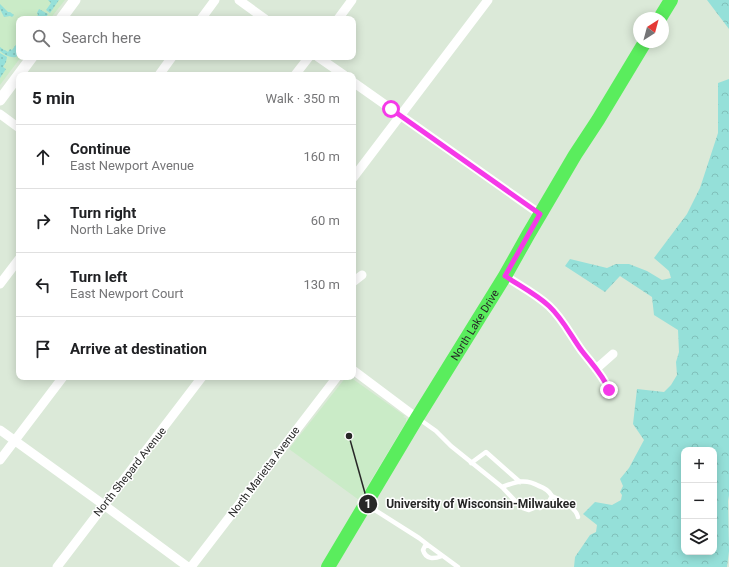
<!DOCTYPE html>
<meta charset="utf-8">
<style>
body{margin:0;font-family:Roboto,sans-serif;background:#f2f2f2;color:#202124}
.controls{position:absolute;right:12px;bottom:12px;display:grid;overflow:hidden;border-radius:8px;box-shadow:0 2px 10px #0003}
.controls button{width:36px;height:36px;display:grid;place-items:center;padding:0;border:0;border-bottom:1px solid #e0e0e0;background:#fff;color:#202124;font:20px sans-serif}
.compass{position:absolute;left:633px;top:12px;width:36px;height:36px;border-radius:50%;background:#fff;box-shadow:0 2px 10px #0003;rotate:36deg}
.stop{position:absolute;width:12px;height:12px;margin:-9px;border:3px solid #f539e8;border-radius:50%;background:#fff}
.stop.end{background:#f539e8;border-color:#fff;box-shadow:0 1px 4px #0008}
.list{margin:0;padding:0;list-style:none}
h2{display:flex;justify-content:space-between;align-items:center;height:52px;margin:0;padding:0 16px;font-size:17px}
h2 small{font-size:13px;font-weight:400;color:#757577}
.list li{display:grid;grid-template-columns:26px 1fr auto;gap:12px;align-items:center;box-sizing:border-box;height:64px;padding:0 16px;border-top:1px solid #e0e0e0}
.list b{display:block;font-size:15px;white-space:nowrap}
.list p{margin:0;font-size:13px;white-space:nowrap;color:#757577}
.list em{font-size:13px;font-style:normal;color:#757577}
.icon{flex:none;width:22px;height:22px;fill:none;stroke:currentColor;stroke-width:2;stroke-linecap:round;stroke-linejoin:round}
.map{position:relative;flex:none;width:729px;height:567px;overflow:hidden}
.search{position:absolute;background:#fff;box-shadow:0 2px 10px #0003;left:16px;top:16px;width:340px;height:44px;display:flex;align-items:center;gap:10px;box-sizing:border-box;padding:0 14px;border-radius:8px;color:#757577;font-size:15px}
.panel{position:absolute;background:#fff;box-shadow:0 2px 10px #0003;left:16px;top:72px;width:340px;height:308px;border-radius:8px}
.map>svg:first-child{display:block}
.education{fill:#caebc7}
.grass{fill:url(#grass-dots)}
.forest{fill:url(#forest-crowns);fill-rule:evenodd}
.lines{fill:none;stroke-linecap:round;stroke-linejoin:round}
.service{stroke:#fff;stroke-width:4.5}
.minor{stroke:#fff;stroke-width:9}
.tertiary{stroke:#fff;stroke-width:11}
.primary{stroke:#5aed5d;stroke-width:14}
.route{stroke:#f539e8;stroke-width:5}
.labels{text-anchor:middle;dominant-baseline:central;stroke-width:3;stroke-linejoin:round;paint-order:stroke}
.street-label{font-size:11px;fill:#272727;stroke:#fff}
.leader{fill:none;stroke:#272727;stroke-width:1.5}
.callout-dot{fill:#272727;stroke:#fff;stroke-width:1.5}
.mark-label{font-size:12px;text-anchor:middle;font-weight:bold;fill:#fff}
.callout-label{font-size:12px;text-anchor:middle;font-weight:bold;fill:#272727;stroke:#fff;stroke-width:3;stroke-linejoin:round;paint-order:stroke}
</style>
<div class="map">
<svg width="729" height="567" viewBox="0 0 729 567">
<defs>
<pattern id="grass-dots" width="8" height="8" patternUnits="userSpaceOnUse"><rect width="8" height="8" fill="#95e0d9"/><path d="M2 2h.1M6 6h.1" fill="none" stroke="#80c0ba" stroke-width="1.8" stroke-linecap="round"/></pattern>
<pattern id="forest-crowns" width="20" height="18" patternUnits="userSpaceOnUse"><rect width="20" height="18" fill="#95e0d9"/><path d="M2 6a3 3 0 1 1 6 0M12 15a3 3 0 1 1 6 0" fill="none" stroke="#80c0ba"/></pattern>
</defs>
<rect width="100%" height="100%" fill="#dbe9d8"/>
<path class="education" d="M0 0H65L50 19H19V57H21L0 85Z
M346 377H350L405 416 403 417 406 418V422L359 500 289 449Z"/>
<path class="grass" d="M48 0H59L50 13 46 10 51 3Z
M0 4 8 12H10L14 15 12 17 10 16 4 17 0 9Z
M39 9 48 14 45 19H35L38 15 37 13Z
M19 38V53L16 57C10 58 5 55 0 51V47L4 50H5L8 52 10 49 12 50 18 42 17 41Z
M0 53 7 57 6 62 3 67 6 69 0 78Z"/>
<path class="forest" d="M707 0H729V29Z
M729 79V495L728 501 729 551 727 567H574L575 557 590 535 596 532 597 525 583 514 595 502 612 505 621 500 622 495 620 492 623 486 620 479 629 468 644 440 633 424 637 389 664 392 671 385 677 375 676 362 679 352 678 330 654 315 652 297 620 276 605 292 565 266 570 259 607 268 616 264H629L647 271 662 280 671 278 669 271 654 258 687 214 700 188 718 133V83ZM684 450H714V552H684Z"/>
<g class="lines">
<path class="service" d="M419 419 436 431 451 446 502 487 519 505 523 508 529 510 534 508
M471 463 486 452 520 482
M502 487C516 482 525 478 539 486 545 488 549 491 552 496L548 503 540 508
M552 496C561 500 576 507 578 517
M367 505 419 538 428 545 458 567
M426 544 423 550C426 560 434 559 442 556"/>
<path class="minor" d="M239 0 265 19
M201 19 215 0
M338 19 352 0
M318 57 344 75
M159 75 172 57
M295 75 309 57
M353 82 540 214
M0 114 19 128
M353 178 488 0
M505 276C520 286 536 294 549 306 563 319 571 336 582 351 592 364 603 375 609 390
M353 282 362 275
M0 284 19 259
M596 369 613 354
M353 370 417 418
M0 430 104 505 188 567
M0 460 63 377
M57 567 202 377
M191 567 337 377"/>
<path class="tertiary" d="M61 19 75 0
M0 100 32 57"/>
<g class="primary">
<path d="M660 18 671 0"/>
<path id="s1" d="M328 567 417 418 505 276 528 235 575 155 598 120 645 42"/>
</g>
</g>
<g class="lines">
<path class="route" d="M391 109 540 214 505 276C520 286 536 294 549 306 563 319 571 336 582 351 592 364 603 375 609 390"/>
</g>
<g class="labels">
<g class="street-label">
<text stroke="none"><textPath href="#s1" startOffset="283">North Lake Drive</textPath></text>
<text transform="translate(130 472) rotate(-52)">North Shepard Avenue</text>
<text transform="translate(264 472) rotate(-53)">North Marietta Avenue</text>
</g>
</g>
<path class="leader" d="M349 436L368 504"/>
<g class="callout-dot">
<circle cx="349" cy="436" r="4"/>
<circle cx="368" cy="504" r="10"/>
</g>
<g class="mark-label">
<text x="368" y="508">1</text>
</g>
<g class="callout-label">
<text x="481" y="508">University of Wisconsin-Milwaukee</text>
</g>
</svg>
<div class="controls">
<button>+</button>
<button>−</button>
<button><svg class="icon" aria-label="layers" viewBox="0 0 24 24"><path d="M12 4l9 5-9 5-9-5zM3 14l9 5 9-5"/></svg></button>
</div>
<svg class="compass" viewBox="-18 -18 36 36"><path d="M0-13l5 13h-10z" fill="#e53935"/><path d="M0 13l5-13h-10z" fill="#757577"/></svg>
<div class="stop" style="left:391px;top:109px"></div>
<div class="stop end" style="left:609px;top:390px"></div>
<div class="search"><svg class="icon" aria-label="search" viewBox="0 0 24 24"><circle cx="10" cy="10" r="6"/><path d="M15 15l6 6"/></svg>Search here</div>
<section class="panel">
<h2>5 min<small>Walk · 350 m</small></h2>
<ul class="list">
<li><svg class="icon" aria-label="ahead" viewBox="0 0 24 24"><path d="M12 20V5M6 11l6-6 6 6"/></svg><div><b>Continue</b><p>East Newport Avenue</p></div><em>160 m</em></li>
<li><svg class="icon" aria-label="right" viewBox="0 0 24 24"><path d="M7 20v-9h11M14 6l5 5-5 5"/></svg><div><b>Turn right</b><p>North Lake Drive</p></div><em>60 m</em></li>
<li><svg class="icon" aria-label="left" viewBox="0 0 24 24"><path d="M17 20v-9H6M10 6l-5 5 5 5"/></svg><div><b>Turn left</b><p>East Newport Court</p></div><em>130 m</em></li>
<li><svg class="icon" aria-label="arrive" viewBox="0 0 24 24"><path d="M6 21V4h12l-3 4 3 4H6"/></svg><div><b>Arrive at destination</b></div></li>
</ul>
</section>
</div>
